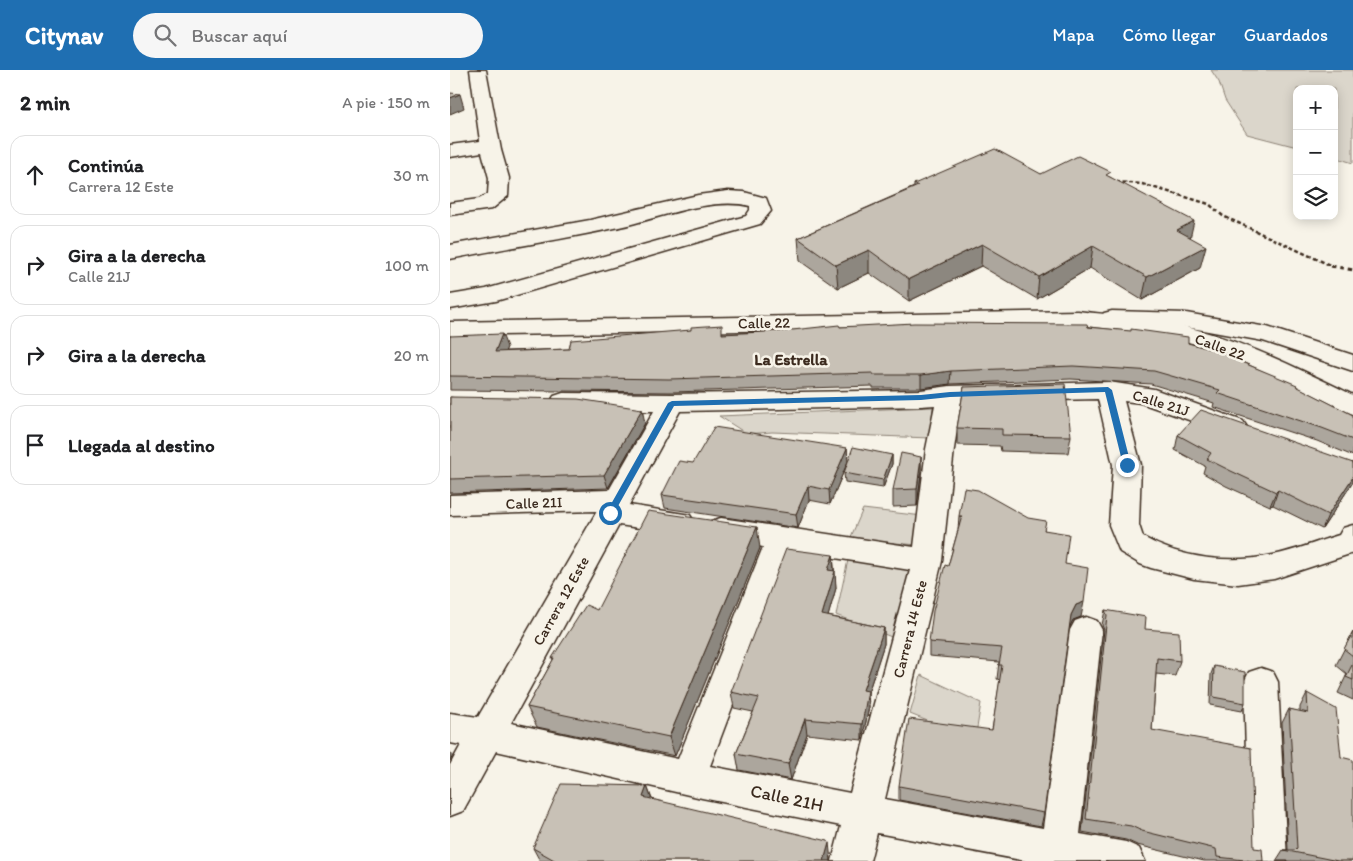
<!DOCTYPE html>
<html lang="es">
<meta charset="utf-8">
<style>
body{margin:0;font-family:Itim,sans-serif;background:#f6f6f6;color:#202124}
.controls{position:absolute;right:15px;top:15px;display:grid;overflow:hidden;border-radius:10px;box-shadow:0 2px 12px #0003}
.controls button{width:45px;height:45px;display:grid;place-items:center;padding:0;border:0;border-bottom:1px solid #e0e0e0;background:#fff;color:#202124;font:25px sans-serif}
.stop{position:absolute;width:15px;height:15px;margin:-11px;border:4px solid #1f6fb2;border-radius:50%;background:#fff}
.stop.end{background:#1f6fb2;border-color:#fff;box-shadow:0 1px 5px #0008}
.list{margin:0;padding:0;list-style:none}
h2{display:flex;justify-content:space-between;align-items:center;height:65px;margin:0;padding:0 20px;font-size:21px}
h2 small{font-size:16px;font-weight:400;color:#757577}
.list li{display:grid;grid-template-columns:32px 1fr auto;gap:15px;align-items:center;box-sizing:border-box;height:80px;margin:0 10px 10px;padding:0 10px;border:1px solid #e0e0e0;border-radius:15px}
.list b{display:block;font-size:19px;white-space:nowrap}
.list p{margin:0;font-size:16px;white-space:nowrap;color:#757577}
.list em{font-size:16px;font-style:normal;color:#757577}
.icon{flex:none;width:28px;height:28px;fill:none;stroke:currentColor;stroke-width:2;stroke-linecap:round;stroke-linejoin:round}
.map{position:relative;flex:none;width:903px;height:791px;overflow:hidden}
header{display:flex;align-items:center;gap:30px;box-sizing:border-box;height:70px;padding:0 25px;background:#1f6fb2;color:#fff}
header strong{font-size:24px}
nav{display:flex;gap:28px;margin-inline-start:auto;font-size:18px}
.search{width:350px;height:45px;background:#f6f6f6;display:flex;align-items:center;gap:12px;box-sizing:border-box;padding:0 18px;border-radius:28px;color:#757577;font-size:19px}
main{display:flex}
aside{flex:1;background:#fff}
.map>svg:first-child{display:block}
.green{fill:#dbd6cb;stroke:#8b8074}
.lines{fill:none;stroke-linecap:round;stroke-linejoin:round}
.minor-casing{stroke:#3b2a1e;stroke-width:3}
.major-casing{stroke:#3b2a1e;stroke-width:3}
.path-far1{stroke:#3b2a1e;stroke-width:2.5;stroke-dasharray:4 2.5;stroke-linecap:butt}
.path{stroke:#3b2a1e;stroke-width:3;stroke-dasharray:4.5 4;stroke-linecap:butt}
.minor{fill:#f7f3e8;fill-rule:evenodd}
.major{fill:#f7f3e8;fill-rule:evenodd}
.wall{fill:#aca69d;stroke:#3b2a1e}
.shaded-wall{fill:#8c877f;stroke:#3b2a1e}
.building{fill:#c8c1b6;stroke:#3b2a1e}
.route{fill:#1f6fb2}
.labels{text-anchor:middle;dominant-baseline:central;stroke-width:5;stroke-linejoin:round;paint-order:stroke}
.street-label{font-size:15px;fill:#3b2a1e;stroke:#f7f3e8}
.neighbourhood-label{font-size:16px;font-weight:bold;fill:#3b2a1e;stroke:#f7f3e8}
.near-street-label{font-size:18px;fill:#3b2a1e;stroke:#f7f3e8}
</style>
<header>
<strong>Citynav</strong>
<div class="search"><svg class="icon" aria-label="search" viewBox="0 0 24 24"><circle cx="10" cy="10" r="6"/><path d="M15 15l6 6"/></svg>Buscar aquí</div>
<nav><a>Mapa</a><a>Cómo llegar</a><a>Guardados</a></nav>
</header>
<main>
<aside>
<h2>2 min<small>A pie · 150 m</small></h2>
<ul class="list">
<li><svg class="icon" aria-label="ahead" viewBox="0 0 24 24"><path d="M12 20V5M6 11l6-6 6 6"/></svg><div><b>Continúa</b><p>Carrera 12 Este</p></div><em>30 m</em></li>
<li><svg class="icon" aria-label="right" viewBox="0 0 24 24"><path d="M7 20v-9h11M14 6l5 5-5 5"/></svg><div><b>Gira a la derecha</b><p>Calle 21J</p></div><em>100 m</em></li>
<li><svg class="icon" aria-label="right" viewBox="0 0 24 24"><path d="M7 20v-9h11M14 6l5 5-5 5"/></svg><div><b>Gira a la derecha</b></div><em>20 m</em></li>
<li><svg class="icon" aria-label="arrive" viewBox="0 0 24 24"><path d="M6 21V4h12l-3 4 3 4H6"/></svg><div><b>Llegada al destino</b></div></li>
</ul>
</aside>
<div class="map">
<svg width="903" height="791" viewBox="0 0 903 791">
<rect width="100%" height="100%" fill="#f7f3e8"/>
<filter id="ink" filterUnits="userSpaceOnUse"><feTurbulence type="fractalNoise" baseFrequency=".02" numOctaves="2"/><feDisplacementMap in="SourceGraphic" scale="10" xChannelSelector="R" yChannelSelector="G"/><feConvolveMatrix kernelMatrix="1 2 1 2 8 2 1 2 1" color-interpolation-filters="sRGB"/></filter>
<g filter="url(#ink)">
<path class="green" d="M761 0H903V93L884 87V19H847V77L797 64 775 30 769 12Z
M483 337 480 368 322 362 297 364 269 346Z
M413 439 473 446 468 475 400 469Z
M398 490 461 499 444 568 386 545Z
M471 605 531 633 525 670 460 644Z"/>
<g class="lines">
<g class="minor-casing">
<path id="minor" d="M20 0H36L51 80 59 108 58 126 42 139 0 145V133L29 129 38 124 39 108 32 82 0 87V75L30 71Z
M278 121 294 122 316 128 321 141 310 154 46 231 0 239V225L36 219 296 146 300 140V136C260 126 205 150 165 158 110 170 55 178 0 189V175L140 150 248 125Z
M662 241 736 243 817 257 903 285V301L813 271 736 257 662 255 654 253 650 248 654 243Z
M659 312 704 319 793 351 797 357 793 363 784 366 691 333 674 331 691 395 689 455 693 467C731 489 781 494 823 485 845 481 868 471 889 465L893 458 903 455V483L824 509 788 514 744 509 701 498 690 494 670 482 659 455 663 395 648 329 511 332 504 379 492 491 435 729 593 758 620 560 625 551 636 547 647 551 652 560 630 764 676 772 689 778 695 791H576L427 763 420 791H382L391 756 252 728 46 681 13 741 0 746V695L11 675 0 673V643L28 647 147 441 0 445V425L159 420 204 341H113L104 338 100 332 104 326 113 323 222 324 471 320 500 316ZM485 335 476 379 464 477 271 448 261 451 256 459 261 467 313 477 228 689 61 653 169 455 230 464 240 461 245 453 240 445 179 435 230 341 471 336ZM341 481 460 500 400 723 260 696Z
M811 598 823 602 828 612 837 791H799L794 612 799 602Z"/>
</g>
<g class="major-casing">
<path id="major" d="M628 241C658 245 689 246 719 253 784 266 843 296 903 325V344L894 341C838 313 780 281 719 267 689 261 658 259 628 255L0 266V252Z"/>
</g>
<path class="path-far1" d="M666 112 692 114 759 134 773 146 884 197"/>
<path class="path" d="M881 196 903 200"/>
<use href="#minor" class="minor"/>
<use href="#major" class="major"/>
</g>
<path class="wall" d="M591 104 660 107 740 167 750 198 692 230 640 198 587 229 531 196 459 231 419 203 388 218 350 191 348 168 464 117V114Z
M390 257H638L738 273 777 286 847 317 903 345V386L867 371 763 337 764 333 701 314 621 309 500 314 471 318H423V316L222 322 0 320V266L57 277 55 281 119 279 241 260 274 264 333 261Z
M514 317 621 366 618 383 551 381 550 376 507 375V358Z
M0 327 195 353 158 418 0 423Z
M728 365 903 393V412L872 459 823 435 820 436 776 416 753 403 755 396 725 380Z
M397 378 398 391 380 434 359 430 348 458 215 438 212 425 243 393Z
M442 385V394L433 418 395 412 394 403Z
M471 387V404L467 436 443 437V420Z
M509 446 595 460 615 494 631 547 623 550 619 558 594 743 591 756 449 730V716L542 660 550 610 547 609 549 592 479 586V572L498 496 508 460Z
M310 478 225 686 87 657 77 637 103 590 102 588 147 540Z
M383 485 386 518 378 546 434 558V574L418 623 419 637 412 670 357 664 341 710 289 700 286 684 303 642 284 638 281 622Z
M655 540 695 559 730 591 725 606 706 604 702 660 804 778 813 791H754L687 775 676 770 632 762 654 560 652 555Z
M903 562V630L888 623 897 604 886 595Z
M764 596 795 633 792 641 760 635 761 604Z
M857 623 891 687 903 791H826L833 780H838L832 653 839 639 850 642V637Z
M197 716 202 729 381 791H90L83 778Z"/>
<path class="shaded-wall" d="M10 24 14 38 0 44V28Z
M744 151 739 173 727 160Z
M532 174 531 196 459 231V209Z
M643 176 640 198 587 229 589 207Z
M756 176 750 198 692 230 697 207Z
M419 180V203L388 218 386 195Z
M52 264 57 277 50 295 45 282Z
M501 301 500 314 471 318V305Z
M192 339 195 353 158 418 154 405Z
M397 378 398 391 380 434 379 420Z
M442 385V394L433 418V410Z
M471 387V404L467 436V419Z
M903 407V412L872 459 878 445Z
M358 416 359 430 348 458 346 444Z
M828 420 823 435 820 436 826 422Z
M307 457 310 478 225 686 219 667Z
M383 485 384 502 378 500Z
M385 501 386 518 374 561 372 545Z
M634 532 631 547 623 550 618 560 621 545 626 535Z
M434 558V574L418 623 419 637 412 670V654L413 620Z
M355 649 357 664 341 710 338 694Z
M0 682 3 686 0 691Z
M197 716 204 736 193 727Z
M379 773 381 791H374Z"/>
<path class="building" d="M0 23 10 24 0 28Z
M545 79 591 104 628 86 661 102 656 105 744 151 727 160 756 176 697 207 643 176 589 207 532 174 459 209 419 180 386 195 348 168 468 116 464 114Z
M464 253 637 254 638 257 681 261V259L738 267V273L778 284 777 286 847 315 846 316 903 345V370L872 358 767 323 770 320 704 301 623 296 501 301 471 305H423V303L219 309 0 306V266L52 264 45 282 119 279 121 270 241 260V257L272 255V264L333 261 389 255 390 257Z
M615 314 621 366 552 365V359L507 358 514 317Z
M0 327 128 329 192 339 154 405 0 409Z
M751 340 903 393V407L878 445 828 420 826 422 781 401 757 389 761 383 728 365Z
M264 357 397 378 379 420 358 416 346 444 212 425 229 391 243 393Z
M403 377 442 385 433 410 394 403Z
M451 383 471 387 467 419 443 420Z
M514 418 528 420 578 448 596 451 594 460 619 464 615 494 638 498 634 532 626 535 621 545 594 743 449 716 459 649 542 660 552 595H549L552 578 479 572 483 541 495 495 498 496 512 446H509Z
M198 441 307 457 219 667 77 637 104 588H102L136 535 147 540Z
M336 479 383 485 378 500 385 501 372 545 434 558 413 620 418 621 412 654 355 649 338 694 286 684 309 628 281 622Z
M655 540 696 547 695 559 729 562 730 591 707 588 702 660 801 678 804 778 812 779 813 791H804L767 787 766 779 692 761 681 756 636 749 657 545Z
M903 562V586L894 579Z
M903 593V610L896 607Z
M764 596 795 602V633L763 627Z
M857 623 886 639 891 687 903 690V791H888L833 780H845L847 778 839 639 858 643Z
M111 714 197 716 193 727 378 771 379 773 374 791H106L83 778Z"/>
</g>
<path class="route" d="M658 317 662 320 681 395 677 397 673 395 655 322 500 327 471 330 224 336 163 445H157L156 443 218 333 222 331 471 325 500 322Z"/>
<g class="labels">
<g class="street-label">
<text transform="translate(314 253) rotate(-1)">Calle 22</text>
<text transform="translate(770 277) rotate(20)">Calle 22</text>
<text transform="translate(711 333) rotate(17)">Calle 21J</text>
<text transform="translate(84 433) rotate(-2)">Calle 21I</text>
<text transform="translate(111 531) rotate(-61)">Carrera 12 Este</text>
<text transform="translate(460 559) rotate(-76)">Carrera 14 Este</text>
</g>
<g class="neighbourhood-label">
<text x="341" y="289">La Estrella</text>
</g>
<g class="near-street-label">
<text transform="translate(337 728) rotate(12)">Calle 21H</text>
</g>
</g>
</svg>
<div class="controls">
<button>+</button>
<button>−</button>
<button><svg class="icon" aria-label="layers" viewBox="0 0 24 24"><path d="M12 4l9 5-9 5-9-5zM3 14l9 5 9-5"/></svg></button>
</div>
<div class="stop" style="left:160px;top:443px"></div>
<div class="stop end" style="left:677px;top:395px"></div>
</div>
</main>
